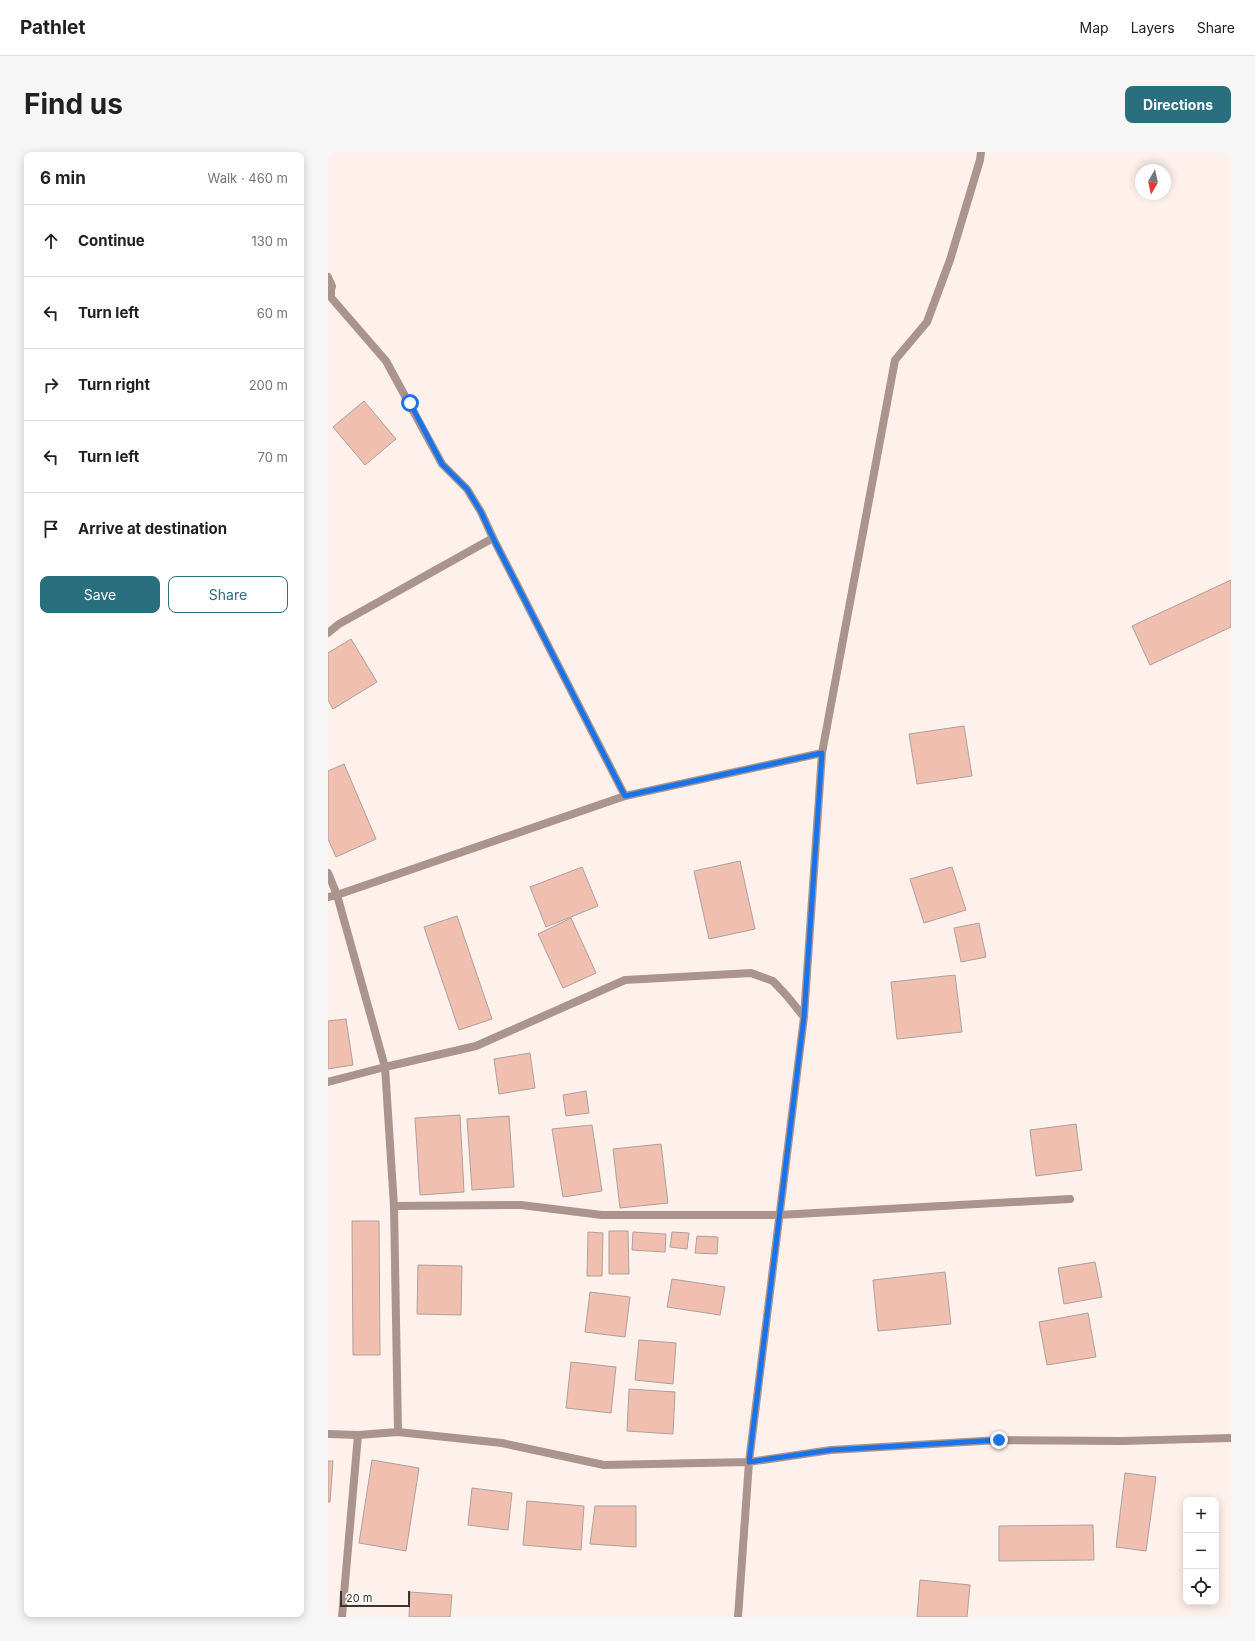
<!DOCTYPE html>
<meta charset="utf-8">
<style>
body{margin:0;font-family:Inter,sans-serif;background:#f6f6f6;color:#202124}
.controls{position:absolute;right:12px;bottom:12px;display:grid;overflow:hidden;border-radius:8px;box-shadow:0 2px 10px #0003}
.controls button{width:36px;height:36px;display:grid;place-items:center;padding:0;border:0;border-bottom:1px solid #e0e0e0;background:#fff;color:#202124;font:20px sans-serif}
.compass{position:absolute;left:807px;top:12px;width:36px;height:36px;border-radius:50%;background:#fff;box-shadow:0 2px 10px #0003;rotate:189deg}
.scale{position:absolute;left:12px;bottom:10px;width:70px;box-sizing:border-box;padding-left:4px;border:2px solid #3a3533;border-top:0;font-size:11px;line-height:14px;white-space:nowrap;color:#3a3533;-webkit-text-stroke:3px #fff;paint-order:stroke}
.stop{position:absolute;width:12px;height:12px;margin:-9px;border:3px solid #1a73e8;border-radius:50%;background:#fff}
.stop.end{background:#1a73e8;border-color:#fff;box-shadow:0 1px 4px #0008}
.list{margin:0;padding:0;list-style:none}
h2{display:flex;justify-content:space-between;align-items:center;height:52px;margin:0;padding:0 16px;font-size:17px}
h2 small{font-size:13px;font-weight:400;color:#757577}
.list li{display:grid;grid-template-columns:26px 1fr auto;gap:12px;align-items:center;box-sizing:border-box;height:72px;padding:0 16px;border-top:1px solid #e0e0e0}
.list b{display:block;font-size:15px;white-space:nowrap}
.list em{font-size:13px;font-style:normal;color:#757577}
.actions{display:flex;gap:8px;padding:12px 16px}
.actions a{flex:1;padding:9px 0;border:1px solid #296f7d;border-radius:8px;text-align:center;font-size:14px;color:#296f7d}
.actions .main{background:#296f7d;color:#fff}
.icon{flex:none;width:22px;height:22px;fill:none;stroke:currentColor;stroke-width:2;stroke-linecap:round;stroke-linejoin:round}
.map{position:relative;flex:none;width:903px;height:1465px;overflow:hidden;border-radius:8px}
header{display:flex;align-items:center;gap:24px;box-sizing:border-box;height:56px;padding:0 20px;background:#fff;border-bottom:1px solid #e0e0e0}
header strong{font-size:19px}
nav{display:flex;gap:22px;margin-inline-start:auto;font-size:14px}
.intro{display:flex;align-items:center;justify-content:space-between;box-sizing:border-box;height:96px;padding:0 24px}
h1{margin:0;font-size:28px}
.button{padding:10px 18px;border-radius:8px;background:#296f7d;color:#fff;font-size:14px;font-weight:700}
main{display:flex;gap:24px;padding:0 24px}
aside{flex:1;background:#fff;border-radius:8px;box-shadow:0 2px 10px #0003}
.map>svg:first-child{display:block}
.building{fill:#f1bfb0;stroke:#ada09c}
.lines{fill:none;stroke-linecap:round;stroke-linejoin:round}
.street{stroke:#aa948d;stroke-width:8}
.route{stroke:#1a73e8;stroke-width:5}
</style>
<header>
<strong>Pathlet</strong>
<nav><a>Map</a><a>Layers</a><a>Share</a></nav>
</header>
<div class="intro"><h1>Find us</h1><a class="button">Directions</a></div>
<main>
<aside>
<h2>6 min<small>Walk · 460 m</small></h2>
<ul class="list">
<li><svg class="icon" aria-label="ahead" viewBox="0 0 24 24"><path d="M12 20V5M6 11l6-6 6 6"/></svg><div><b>Continue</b></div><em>130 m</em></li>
<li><svg class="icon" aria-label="left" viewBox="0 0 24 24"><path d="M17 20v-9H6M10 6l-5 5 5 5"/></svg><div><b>Turn left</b></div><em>60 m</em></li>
<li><svg class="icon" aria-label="right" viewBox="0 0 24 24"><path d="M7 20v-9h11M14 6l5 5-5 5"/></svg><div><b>Turn right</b></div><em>200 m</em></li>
<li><svg class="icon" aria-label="left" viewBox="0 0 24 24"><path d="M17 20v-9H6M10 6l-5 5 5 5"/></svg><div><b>Turn left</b></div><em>70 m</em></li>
<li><svg class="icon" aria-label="arrive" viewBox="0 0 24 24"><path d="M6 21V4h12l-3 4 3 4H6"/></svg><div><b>Arrive at destination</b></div></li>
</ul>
<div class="actions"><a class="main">Save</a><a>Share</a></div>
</aside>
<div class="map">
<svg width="903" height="1465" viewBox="0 0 903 1465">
<rect width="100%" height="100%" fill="#fef0eb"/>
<path class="building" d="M36 249 68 287 37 313 5 275Z
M903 428V475L822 513 804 474Z
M23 487 49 530 5 557 0 548V501Z
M636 574 644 624 589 632 581 582Z
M16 612 48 687 8 705 0 687V619Z
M412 709 427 777 381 787 366 719Z
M254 715 270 754 218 775 202 735Z
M624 715 638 758 596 771 582 727Z
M129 764 164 867 131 878 96 775Z
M243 766 268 821 235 836 210 782Z
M651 771 658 805 633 810 626 776Z
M627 823 634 880 569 887 563 830Z
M18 867 25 913 0 917V869Z
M202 901 207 936 171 942 166 907Z
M258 939 261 961 238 964 235 943Z
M132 963 136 1040 92 1043 87 966Z
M181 964 186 1035 144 1038 139 967Z
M748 972 754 1018 708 1024 702 978Z
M264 973 274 1039 235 1045 224 977Z
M333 992 340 1051 292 1056 285 997Z
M24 1069H51L52 1203H25Z
M281 1079H300L301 1122H281Z
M260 1080 275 1081 274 1124H259Z
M305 1080 338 1082 337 1100 304 1098Z
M344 1080 361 1081 359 1097 342 1095Z
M369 1084 390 1085 389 1102 367 1101Z
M767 1110 774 1145 736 1152 730 1116Z
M90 1113 134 1114 133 1163 89 1162Z
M617 1120 623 1172 550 1179 545 1128Z
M344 1127 397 1135 392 1163 339 1155Z
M262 1140 302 1145 297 1185 257 1180Z
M760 1161 768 1205 719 1213 711 1170Z
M311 1188 348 1191 345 1232 307 1228Z
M243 1210 288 1215 283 1261 238 1256Z
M301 1237 347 1240 345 1282 299 1279Z
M44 1308 91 1316 78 1399 31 1391Z
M0 1309H5L2 1350H0Z
M797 1321 828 1325 818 1399 788 1395Z
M144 1336 184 1341 180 1378 140 1373Z
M199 1349 256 1354 253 1398 195 1393Z
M267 1354H308V1395L262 1392Z
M765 1373 766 1408 671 1409V1374Z
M592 1428 642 1433 639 1465H589Z
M82 1440 124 1443 122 1465H81Z"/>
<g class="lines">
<path class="street" d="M0 125 4 134 3 138V145
M0 142 58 209 114 312 139 337 153 360 165 386
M0 481 11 472 165 386 297 644
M0 721 9 743 57 915 66 1054 70 1280
M0 745 9 743 297 644 494 601
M0 930 57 915 148 894 297 828 423 821 445 829 459 844 476 865
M66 1054 193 1053 274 1063H451L742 1047
M0 1282 30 1283 70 1280 174 1291 276 1313 421 1310 503 1298 671 1288 794 1289 903 1286
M14 1465 30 1283
M410 1465 421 1310 476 865 494 601 567 208 599 170 622 108 652 8 653 0"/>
</g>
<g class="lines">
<path class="route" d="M82 251 114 312 139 337 153 360 165 386 297 644 494 601 476 865 421 1310 503 1298 671 1288"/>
</g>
</svg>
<div class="controls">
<button>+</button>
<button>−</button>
<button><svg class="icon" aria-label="locate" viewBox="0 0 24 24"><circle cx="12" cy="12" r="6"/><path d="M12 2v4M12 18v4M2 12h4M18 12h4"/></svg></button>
</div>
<svg class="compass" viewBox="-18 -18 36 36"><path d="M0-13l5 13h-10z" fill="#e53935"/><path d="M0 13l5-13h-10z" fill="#757577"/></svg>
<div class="scale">20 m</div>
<div class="stop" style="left:82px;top:251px"></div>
<div class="stop end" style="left:671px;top:1288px"></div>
</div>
</main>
